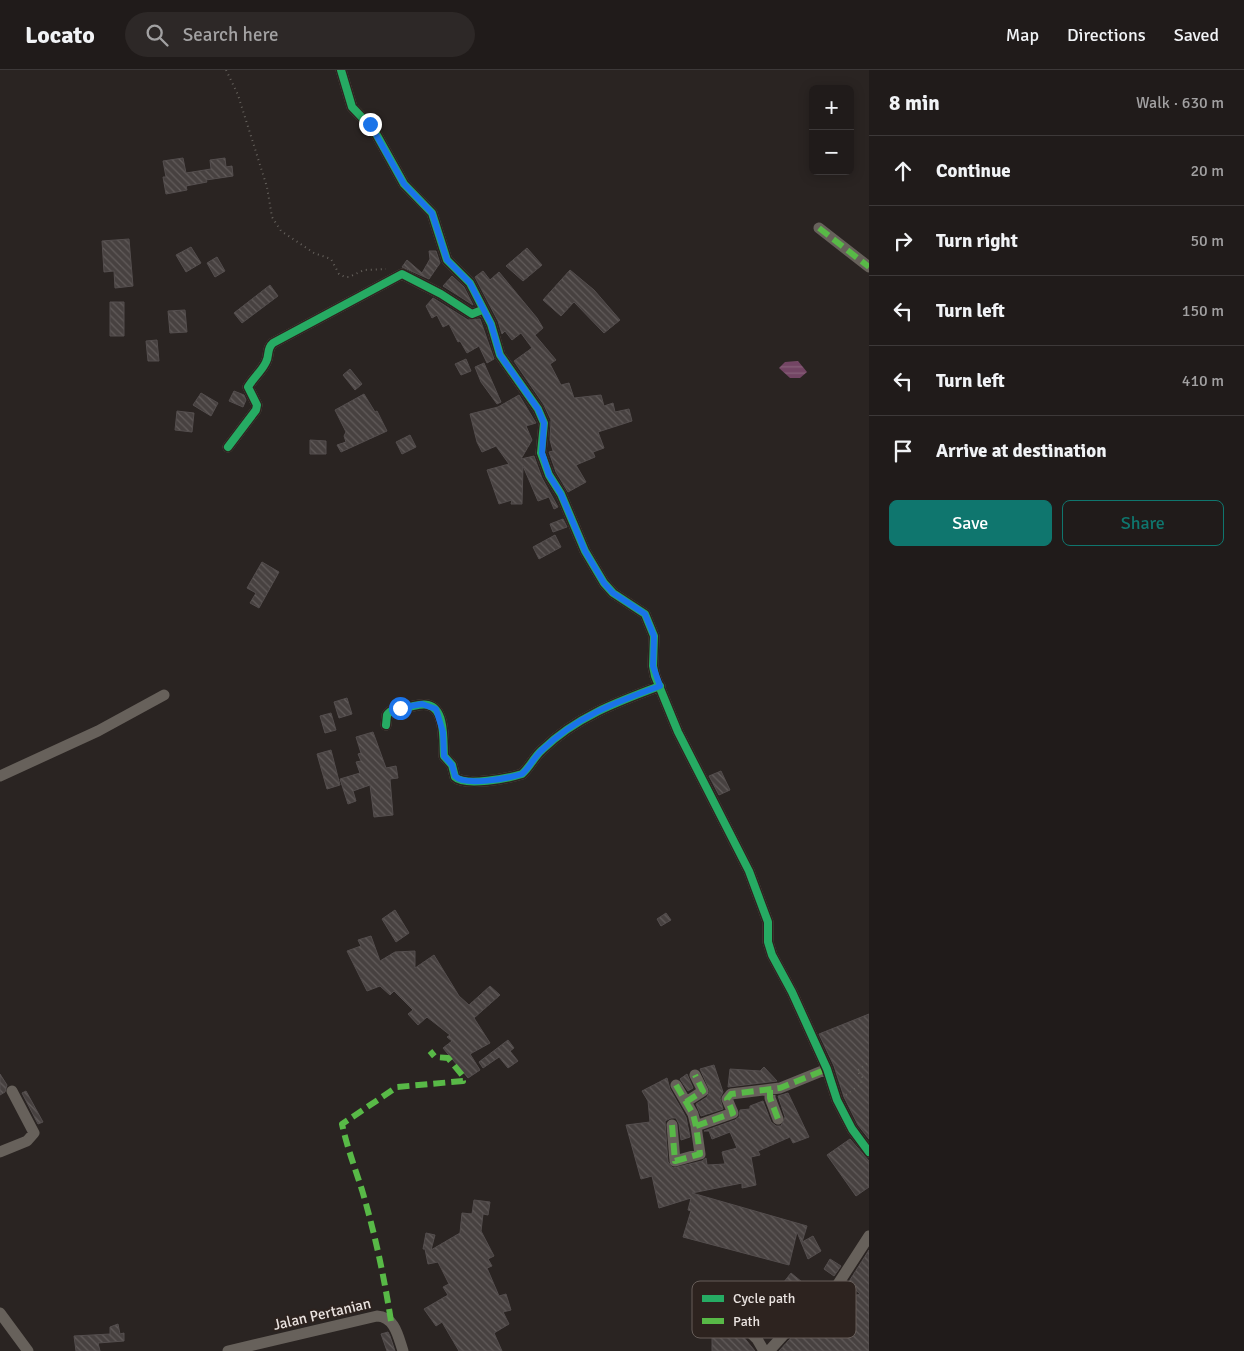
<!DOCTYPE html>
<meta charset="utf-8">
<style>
body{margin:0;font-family:Signika,sans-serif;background:#2d2827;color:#f1f3f6}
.controls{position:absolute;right:15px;top:15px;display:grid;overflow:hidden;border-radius:8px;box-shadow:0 2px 12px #0003}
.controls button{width:45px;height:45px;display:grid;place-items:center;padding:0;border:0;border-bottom:1px solid #3d3939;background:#201b1a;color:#f1f3f6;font:25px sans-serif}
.stop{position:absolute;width:15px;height:15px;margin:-11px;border:4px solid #1a73e8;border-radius:50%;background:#fff}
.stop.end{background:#1a73e8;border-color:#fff;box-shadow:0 1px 5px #0008}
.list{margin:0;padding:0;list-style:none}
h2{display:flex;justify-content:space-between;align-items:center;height:65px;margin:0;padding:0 20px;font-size:21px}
h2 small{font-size:16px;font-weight:400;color:#a2a1a2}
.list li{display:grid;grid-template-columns:32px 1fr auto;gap:15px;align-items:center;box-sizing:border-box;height:70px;padding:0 20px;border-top:1px solid #3d3939}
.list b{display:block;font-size:19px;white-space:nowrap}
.list em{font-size:16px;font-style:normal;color:#a2a1a2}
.actions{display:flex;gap:10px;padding:15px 20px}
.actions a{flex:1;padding:11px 0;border:1px solid #0f766e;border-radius:8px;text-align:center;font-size:18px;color:#0f766e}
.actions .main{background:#0f766e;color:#fff}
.icon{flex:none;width:28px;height:28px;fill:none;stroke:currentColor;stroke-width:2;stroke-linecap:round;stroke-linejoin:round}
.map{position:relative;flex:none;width:869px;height:1281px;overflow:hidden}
header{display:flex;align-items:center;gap:30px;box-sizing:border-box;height:70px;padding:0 25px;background:#201b1a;border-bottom:1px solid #3d3939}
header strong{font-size:24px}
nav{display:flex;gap:28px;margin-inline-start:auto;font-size:18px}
.search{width:350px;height:45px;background:#2d2827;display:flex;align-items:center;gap:12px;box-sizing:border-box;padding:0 18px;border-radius:28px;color:#a2a1a2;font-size:19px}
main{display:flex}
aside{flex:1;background:#201b1a}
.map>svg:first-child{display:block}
.water{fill:url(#water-rules)}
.building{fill:url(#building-back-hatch);stroke:#544e4e}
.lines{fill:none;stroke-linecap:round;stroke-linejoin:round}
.path{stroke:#67635e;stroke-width:2;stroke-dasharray:1 4;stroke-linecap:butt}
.minor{stroke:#67615b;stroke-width:11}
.quiet{stroke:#58b947;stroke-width:6;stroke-dasharray:12 6;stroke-linecap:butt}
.cycleway-casing{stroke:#2d231f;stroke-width:11}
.cycleway{stroke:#26ab63;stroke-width:8}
.route{stroke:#1a73e8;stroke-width:6}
.labels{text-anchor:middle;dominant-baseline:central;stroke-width:4;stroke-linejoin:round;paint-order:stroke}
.street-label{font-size:15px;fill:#eae3e0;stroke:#2d231f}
.key{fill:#2d231f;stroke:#665d59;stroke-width:1}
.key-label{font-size:14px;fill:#eae3e0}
</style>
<header>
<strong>Locato</strong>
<div class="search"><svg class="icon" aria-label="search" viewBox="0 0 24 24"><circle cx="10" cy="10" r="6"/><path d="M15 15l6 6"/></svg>Search here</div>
<nav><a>Map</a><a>Directions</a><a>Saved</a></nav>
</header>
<main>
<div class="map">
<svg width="869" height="1281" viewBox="0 0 869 1281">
<defs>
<pattern id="water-rules" width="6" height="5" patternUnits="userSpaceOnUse" patternTransform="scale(1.25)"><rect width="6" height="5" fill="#734564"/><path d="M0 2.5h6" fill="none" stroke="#87607a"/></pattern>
<pattern id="building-back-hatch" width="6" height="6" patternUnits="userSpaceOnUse" patternTransform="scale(1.25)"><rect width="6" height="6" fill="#474140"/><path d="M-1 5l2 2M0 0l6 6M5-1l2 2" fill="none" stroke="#625c5b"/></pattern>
</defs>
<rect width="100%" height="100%" fill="#2a2422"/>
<path class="water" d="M798 291 807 302 800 308H790L779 298 785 292Z"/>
<path class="building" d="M183 88 186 103 211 99 210 90 225 88 226 97 232 96 233 106 206 110 207 112 186 116 187 120 166 124 163 107H166L163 91Z
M129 169 133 216 115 218 114 201 104 202 102 171Z
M191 177 201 193 186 202 176 185Z
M527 178 542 195 523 211 506 196Z
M429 181H436L440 193 429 209 402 197 407 190 422 203 430 189Z
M217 187 225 201 215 207 207 193Z
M570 200 594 220 620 250 604 263 574 232 561 246 543 230Z
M483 201 490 210 499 202 537 248 543 258 535 265 556 290 550 294 561 315 569 313 574 328 601 325 604 336 613 333 615 342 629 339 632 351 598 362 604 378 593 382 595 387 576 395 586 412 568 422 556 402 549 382 553 381 550 370 551 350 544 335 514 291 532 278 521 263 512 270 505 261 502 264 498 251 475 207Z
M452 206 464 217 473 235 443 216Z
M270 215 278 226 242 253 234 243Z
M433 228 468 250 480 249 494 289 487 293 479 276 467 283 460 271 458 272 449 254 443 257 437 245 432 248 426 236Z
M110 232H124V266H110Z
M185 240 187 262 170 263 168 241Z
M157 270 159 291H148L146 271Z
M466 289 471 301 461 305 455 294Z
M484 293 501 332 497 334 481 312 475 297Z
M350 299 362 314 355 320 343 305Z
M234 321 244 325 246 330 243 337 229 331Z
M201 323 218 333 211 346 193 335Z
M364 324 375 342 377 341 387 361 341 382 337 375 346 372 344 366 346 362 335 340Z
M519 325 536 353 526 356 532 370 521 389 534 386 542 408 558 437 554 439 549 427 538 431 523 396 522 434H511L512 430 499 434 487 400 509 394 496 376 482 382 477 372 470 344 498 337Z
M177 341 194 343 192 362 175 360Z
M410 365 416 377 402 384 396 372Z
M310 370 326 371V384H310Z
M563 449 567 457 553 462 550 454Z
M555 465 561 477 539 489 533 477Z
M262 492 279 502 259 538 250 533 256 523 247 518Z
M347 628 352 644 339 648 334 632Z
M331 643 336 660 325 663 320 646Z
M373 662 386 698 396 696 398 708 390 709 393 745 374 747 370 715 353 721 356 731 348 734 340 709 360 703 356 692 361 691 358 684 361 683 356 667Z
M331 680 340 715 327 719 317 684Z
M721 701 730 720 719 725 709 706Z
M395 840 409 863 396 872 382 849Z
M666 843 671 850 661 856 657 849Z
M371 866 380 891 395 882 415 881V898L434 885 459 926 469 935 490 916 500 925 474 948 490 973 470 984 480 1000 468 1008 443 978 452 971 447 967 450 965 427 947 418 955 408 944 413 940 394 921 390 925 380 916 367 921 347 881 361 876 358 870Z
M869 944V1069L858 1055 844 1027 834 996 819 964Z
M508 970 514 978 510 981 518 991 508 998 499 987 483 998 479 992Z
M714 995 723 1022 720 1028 723 1039 701 1046 696 1034 707 1027 710 1021 700 999Z
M764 997 777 1011 728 1017 730 999 760 1001Z
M0 1004 7 1015 5 1022 0 1025Z
M687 1004 693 1018 688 1021 680 1009Z
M667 1008 670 1019 686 1047 690 1067 681 1070 679 1054 676 1048H671L665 1051 668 1092 673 1098 702 1091 706 1088 707 1095 725 1094 722 1082 737 1078 730 1062 712 1069 709 1061H704L735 1050 739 1047 740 1040 750 1039V1036L763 1031 771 1052 776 1056H781L785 1047 778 1026 788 1023 809 1067 793 1073 790 1067 758 1081 760 1085 751 1087 756 1115 742 1118V1113L692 1123 807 1156 802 1172 813 1166 821 1181 808 1189 797 1162 789 1195 683 1167 691 1141 688 1140 691 1128 659 1138 652 1106 641 1109 626 1055 650 1052 648 1031 642 1021Z
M26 1021 43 1052 38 1054 22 1023Z
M850 1069 869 1091V1117L856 1126 827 1085Z
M474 1130 490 1132 488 1145 483 1144 481 1161 494 1186 488 1189 492 1196 487 1198 499 1226 506 1224 511 1240 503 1242 509 1254 494 1263 502 1281H459L442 1252 436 1256 424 1239 448 1225 443 1217 449 1214 438 1192 428 1194 425 1179H423L426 1163 435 1165 431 1180 460 1163 462 1143 472 1144Z
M869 1180V1281H779L810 1247 842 1269 822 1237 836 1227 838 1230 860 1224 848 1213Z
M830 1189 841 1196 834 1206 824 1199Z
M791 1203 802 1212 786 1232 797 1239 774 1265 770 1262 765 1268 757 1258 763 1257 750 1249 767 1225 772 1227Z
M712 1249H730L731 1261 738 1260 755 1281H712Z
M118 1254 120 1264 124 1263V1271L98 1273 100 1281H76L74 1266 110 1264V1257Z
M388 1262 390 1266 395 1281H387L381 1264Z"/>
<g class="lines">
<path class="path" d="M226 0 238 25 267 117 272 147 281 161 314 183 331 189 339 204 345 207H349L364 200 386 199
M846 1025 861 1014 862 1007 857 1001 869 992"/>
<path class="minor" d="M341 0 352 37 374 60 404 114 432 143 447 190 470 213 491 254 500 285 538 339 544 353 541 383 549 405 561 424 585 481 604 513 613 523 645 544 654 566 653 596 655 606 678 662 749 801 768 852V872L772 885 792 922 827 999 837 1030 852 1059 869 1082
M819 158 869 197
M228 377 256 340 257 335 248 317C253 308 262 301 266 292 270 285 266 279 273 273L402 204 441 224 472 244 482 240
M386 655 387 645C391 638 401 638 409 637 415 636 422 633 428 635 446 639 443 672 444 686L452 695 455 707C465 717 509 708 522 704 530 697 534 687 542 680 576 647 617 632 660 616
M0 706 98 661 164 625
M676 1015 693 1044 696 1056
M770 1020V1028L778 1049
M686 1032 703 1021 695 1005
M672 1055 675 1091 700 1084 696 1056 733 1043 727 1029 731 1024 780 1018 827 999
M0 1082 27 1071 34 1063 12 1021
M742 1240 737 1249 757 1269 764 1281
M0 1243 28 1281
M228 1281 377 1246C395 1247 398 1266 403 1281
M769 1281 804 1242 838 1214 869 1166"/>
<path class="quiet" d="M819 158 869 197
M676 1015 693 1044 696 1056
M770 1020V1028L778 1049
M686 1032 703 1021 695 1005
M672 1055 675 1091 700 1084 696 1056 733 1043 727 1029 731 1024 780 1018 827 999
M391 1251C384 1206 375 1164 362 1120 355 1098 347 1077 342 1054L397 1017 463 1011 462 1005 448 988 435 987 430 981"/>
<g class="cycleway-casing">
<path id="cycleway" d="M341 0 352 37 374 60 404 114 432 143 447 190 470 213 491 254 500 285 538 339 544 353 541 383 549 405 561 424 585 481 604 513 613 523 645 544 654 566 653 596 655 606 678 662 749 801 768 852V872L772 885 792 922 827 999 837 1030 852 1059 869 1082
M228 377 256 340 257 335 248 317C253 308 262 301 266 292 270 285 266 279 273 273L402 204 441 224 472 244 482 240
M386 655 387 645C391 638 401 638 409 637 415 636 422 633 428 635 446 639 443 672 444 686L452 695 455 707C465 717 509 708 522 704 530 697 534 687 542 680 576 647 617 632 660 616"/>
</g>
<use href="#cycleway" class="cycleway"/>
</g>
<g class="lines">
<path class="route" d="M370 54 404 114 432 143 447 190 470 213 491 254 500 285 538 339 544 353 542 383 549 405 561 424 585 481 604 513 613 523 645 544 654 566 653 596 660 616C616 632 576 647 542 680 534 687 530 697 522 704 509 708 465 717 455 706L452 695 444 686 443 662 436 639 422 634 400 638"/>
</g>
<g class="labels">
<g class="street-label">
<text transform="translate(322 1244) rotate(-13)">Jalan Pertanian</text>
</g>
</g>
<rect x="692" y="1211" width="164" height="57" rx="8" class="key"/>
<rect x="702" y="1225" width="22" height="7" fill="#26ab63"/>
<rect x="702" y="1248" width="22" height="6" fill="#58b947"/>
<g class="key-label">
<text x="733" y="1233">Cycle path</text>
<text x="733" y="1256">Path</text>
</g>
</svg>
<div class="controls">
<button>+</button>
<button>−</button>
</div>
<div class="stop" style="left:400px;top:638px"></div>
<div class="stop end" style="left:370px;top:54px"></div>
</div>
<aside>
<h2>8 min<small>Walk · 630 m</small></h2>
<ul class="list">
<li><svg class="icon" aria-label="ahead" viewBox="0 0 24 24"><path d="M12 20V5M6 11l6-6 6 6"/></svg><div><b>Continue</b></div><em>20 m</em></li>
<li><svg class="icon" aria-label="right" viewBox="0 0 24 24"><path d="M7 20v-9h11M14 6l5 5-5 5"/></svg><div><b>Turn right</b></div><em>50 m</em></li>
<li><svg class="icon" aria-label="left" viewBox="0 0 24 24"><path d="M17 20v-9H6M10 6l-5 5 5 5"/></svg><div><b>Turn left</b></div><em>150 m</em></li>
<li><svg class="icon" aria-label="left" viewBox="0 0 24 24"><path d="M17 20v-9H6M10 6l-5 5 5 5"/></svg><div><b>Turn left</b></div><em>410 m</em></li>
<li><svg class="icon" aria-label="arrive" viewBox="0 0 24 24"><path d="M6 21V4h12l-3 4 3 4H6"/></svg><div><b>Arrive at destination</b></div></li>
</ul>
<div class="actions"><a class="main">Save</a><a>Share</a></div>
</aside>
</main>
